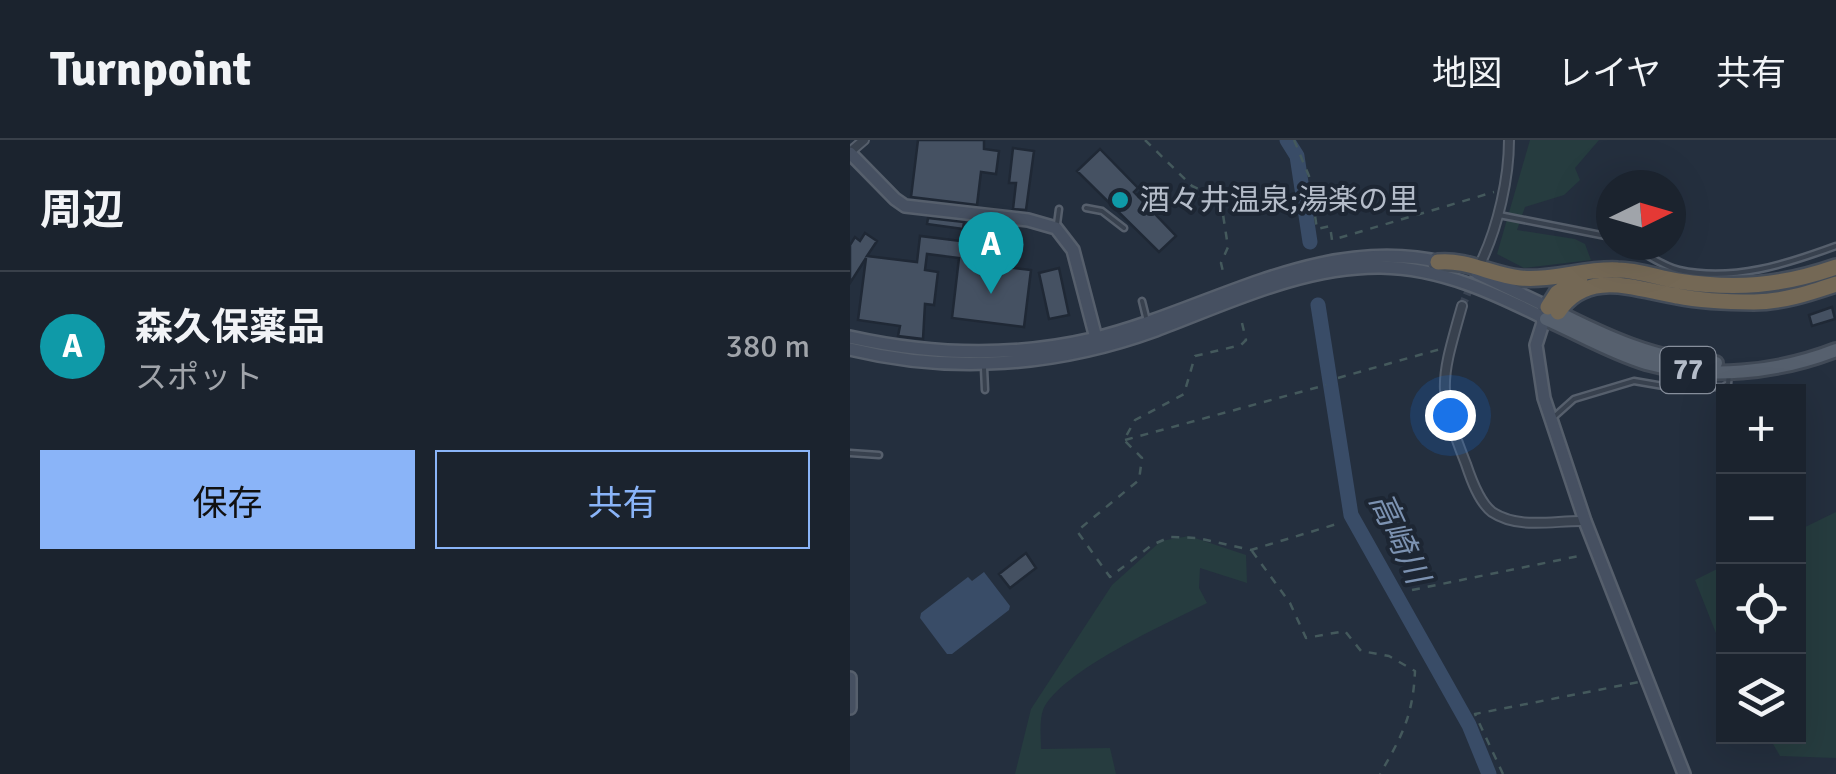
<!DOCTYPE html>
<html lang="ja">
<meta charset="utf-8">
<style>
body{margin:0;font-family:Signika,"Noto Sans JP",sans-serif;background:#282f3a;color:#f1f3f6}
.controls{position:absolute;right:30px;bottom:30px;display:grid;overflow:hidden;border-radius:0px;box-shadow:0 10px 40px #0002}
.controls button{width:90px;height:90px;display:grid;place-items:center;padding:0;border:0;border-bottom:2px solid #39404a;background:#1b232e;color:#f1f3f6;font:50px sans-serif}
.compass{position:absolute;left:746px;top:30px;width:90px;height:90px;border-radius:50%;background:#1b232e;box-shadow:0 10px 40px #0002;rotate:85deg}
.you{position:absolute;left:600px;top:275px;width:35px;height:35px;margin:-25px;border:8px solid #fff;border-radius:50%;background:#1a73e8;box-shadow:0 0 0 15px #1a73e833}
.badge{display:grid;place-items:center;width:65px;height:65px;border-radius:50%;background:#8ab4f8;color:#fff;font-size:32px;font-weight:700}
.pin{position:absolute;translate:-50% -82px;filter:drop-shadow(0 2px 5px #0008)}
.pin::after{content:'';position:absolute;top:52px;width:35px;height:30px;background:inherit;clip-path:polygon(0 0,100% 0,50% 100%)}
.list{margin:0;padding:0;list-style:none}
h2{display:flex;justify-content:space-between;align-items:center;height:130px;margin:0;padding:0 40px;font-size:42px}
h2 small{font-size:32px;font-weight:400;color:#a0a4aa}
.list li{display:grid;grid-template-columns:65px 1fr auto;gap:30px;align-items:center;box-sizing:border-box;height:150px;padding:0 40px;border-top:2px solid #39404a}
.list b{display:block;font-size:38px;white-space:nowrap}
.list p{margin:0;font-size:32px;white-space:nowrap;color:#a0a4aa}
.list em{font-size:32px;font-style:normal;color:#a0a4aa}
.actions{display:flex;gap:20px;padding:30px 40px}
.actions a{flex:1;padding:22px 0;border:2px solid #8ab4f8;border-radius:0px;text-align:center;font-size:35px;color:#8ab4f8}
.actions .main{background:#8ab4f8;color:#111}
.icon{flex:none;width:55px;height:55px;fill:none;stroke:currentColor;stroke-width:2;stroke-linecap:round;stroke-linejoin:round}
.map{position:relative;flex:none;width:986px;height:634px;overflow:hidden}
header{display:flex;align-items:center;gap:60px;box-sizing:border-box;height:140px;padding:0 50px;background:#1b232e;border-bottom:2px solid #39404a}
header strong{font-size:48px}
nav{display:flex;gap:55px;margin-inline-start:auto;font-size:35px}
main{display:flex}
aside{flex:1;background:#1b232e}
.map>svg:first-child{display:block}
.green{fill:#263c3f}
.water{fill:#394c67}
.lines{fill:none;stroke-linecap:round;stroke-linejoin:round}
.river{stroke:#394c67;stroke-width:15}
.building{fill:#455162;stroke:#1f2835;stroke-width:2.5}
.street-tunnel{stroke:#3a4453;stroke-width:8;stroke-dasharray:8 4;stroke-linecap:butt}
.lane-casing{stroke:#565f6c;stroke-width:9}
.street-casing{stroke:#565f6c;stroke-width:12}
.secondary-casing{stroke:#565f6c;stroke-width:16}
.primary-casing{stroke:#414a57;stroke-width:18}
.highway-casing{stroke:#434c59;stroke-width:20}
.path{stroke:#44595c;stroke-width:2.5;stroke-dasharray:8 8;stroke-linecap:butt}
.lane{stroke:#38414e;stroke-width:4}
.street{stroke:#38414e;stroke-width:8}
.secondary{stroke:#465061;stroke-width:11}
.primary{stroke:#56606e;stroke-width:12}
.highway{stroke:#746855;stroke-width:15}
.culture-dot{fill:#0f9aa8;stroke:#1d2633;stroke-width:4}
.labels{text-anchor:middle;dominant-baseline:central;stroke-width:8;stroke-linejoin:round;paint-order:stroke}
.shield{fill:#1d2633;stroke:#878f9c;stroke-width:2.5}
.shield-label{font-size:28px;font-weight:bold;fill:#b4bcc9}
.poi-label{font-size:30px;fill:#b4bcc9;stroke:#1d2633;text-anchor:start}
.water-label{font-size:32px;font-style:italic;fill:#7c92b1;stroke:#1d2633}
</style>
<header>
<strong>Turnpoint</strong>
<nav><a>地図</a><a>レイヤ</a><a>共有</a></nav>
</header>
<main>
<aside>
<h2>周辺<small></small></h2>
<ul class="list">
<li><span class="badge" style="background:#0f9aa8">A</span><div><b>森久保薬品</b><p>スポット</p></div><em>380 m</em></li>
</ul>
<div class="actions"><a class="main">保存</a><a>共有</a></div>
</aside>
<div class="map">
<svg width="986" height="634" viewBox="0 0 986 634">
<rect width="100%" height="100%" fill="#242f3e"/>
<path class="green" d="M680 0H749L725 28 730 40 714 55 675 67 667 90 725 99 735 104 741 120 674 128 647 114Z
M986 372V618L930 616 919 597 948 596 949 390Z
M339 396 396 415 397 443 350 428 349 448 357 463C318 483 210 531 193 570 189 581 191 598 191 609L260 608 266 634H165L181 569 262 445 311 401Z
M873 426V511L845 440Z"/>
<path class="water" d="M134 432 160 466 159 470 102 514H97L70 478 71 473 118 437 122 441Z"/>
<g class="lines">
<path class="river" d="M437 0 447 16 460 102
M468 165 501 375 619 585 639 634"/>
</g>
<path class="building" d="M68 0H134V9L149 11 146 34 131 32 127 65 61 57Z
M163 8 184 11 176 70 163 69 166 43H159Z
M250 9 288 48 284 52 326 96 309 112 227 31Z
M78 78 114 82 113 89 77 84Z
M131 84 142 85 139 106 128 104Z
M15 93 27 101 17 116 67 122 70 96 127 103 124 123 181 130 174 187 102 178 109 118 77 114 75 130 88 132 84 165 75 164 73 199 48 196 50 186 8 180 16 118 0 143V105L5 97 10 101Z
M209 128 219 175 199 179 189 133Z
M982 167 985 179 962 186 959 175Z
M176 413 186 428 160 448 149 434Z"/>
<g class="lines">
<path class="street-tunnel" d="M612 166 628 129"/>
<g class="lane-casing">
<path id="lane" d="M236 68 252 71 274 88
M649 75 761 97
M207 84 209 69
M779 105C795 113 812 126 829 130 883 142 937 124 986 106
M292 161 297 181
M134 228 135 250
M705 276 724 259 784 241 819 247H873L878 244 879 233
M0 313 29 315"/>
</g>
<g class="street-casing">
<path id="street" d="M0 12 14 0
M632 120C648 86 659 38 659 0
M612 166C591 241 586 249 616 324 621 339 629 362 642 372 669 390 705 380 735 381"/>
</g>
<g class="secondary-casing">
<path id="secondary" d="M0 13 45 59 55 66 178 80 206 88 223 110 246 198
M627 133 698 167 686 205 694 258 735 381 834 634
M0 197C81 215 160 218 242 199 359 171 469 93 595 123
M0 209C102 234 207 226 306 190 378 163 453 126 531 127 591 128 644 153 696 179
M0 538V568"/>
</g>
<g class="primary-casing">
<path id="primary" d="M701 169C752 195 808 222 866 223
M696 179C728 193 762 213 796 223 857 240 927 233 986 210"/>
</g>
<g class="highway-casing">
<path id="highway" d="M588 122C616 119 642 135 670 138 704 141 735 128 768 130 788 130 808 138 828 141 885 150 931 146 986 127
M698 167 707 153 730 138
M708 172C737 128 785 149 827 156 852 161 878 162 904 162 932 162 959 153 986 144"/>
</g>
<path class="path" d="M295 0 342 46 362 55 372 68 378 107 371 123 374 136
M444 0 459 36 467 89 480 86 482 100 644 52
M392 183 396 200 391 205 345 216 334 254 285 280 274 300 292 318 289 340 227 391 260 437 302 405 320 397 348 398 401 410 490 383
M488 238 594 208
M275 300 476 245
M402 411 440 463 456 498 495 491 511 511 539 516 565 531C563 576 552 596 530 634
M562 450 734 415
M653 634 625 574 789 542"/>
<use href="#lane" class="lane"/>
<use href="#street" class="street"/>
<use href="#secondary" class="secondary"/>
<use href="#primary" class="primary"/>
<use href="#highway" class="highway"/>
</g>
<circle class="culture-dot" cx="270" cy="60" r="10"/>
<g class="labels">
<rect class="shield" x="810.5" y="207" width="55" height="46" rx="8"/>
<g class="shield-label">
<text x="838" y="230">77</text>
</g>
<g class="poi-label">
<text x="290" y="60">酒々井温泉;湯楽の里</text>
</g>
<g class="water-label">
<text transform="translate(549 398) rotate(65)">高崎川</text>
</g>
</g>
</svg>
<div class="controls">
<button>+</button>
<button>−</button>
<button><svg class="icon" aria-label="locate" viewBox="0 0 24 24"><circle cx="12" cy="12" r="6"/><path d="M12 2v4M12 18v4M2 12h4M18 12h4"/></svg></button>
<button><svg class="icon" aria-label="layers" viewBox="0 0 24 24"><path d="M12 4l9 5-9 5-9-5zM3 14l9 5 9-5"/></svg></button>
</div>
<svg class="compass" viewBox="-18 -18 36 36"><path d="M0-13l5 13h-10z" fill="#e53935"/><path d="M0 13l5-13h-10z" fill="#a0a4aa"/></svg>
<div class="you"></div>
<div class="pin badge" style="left:141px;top:154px;background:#0f9aa8">A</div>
</div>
</main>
